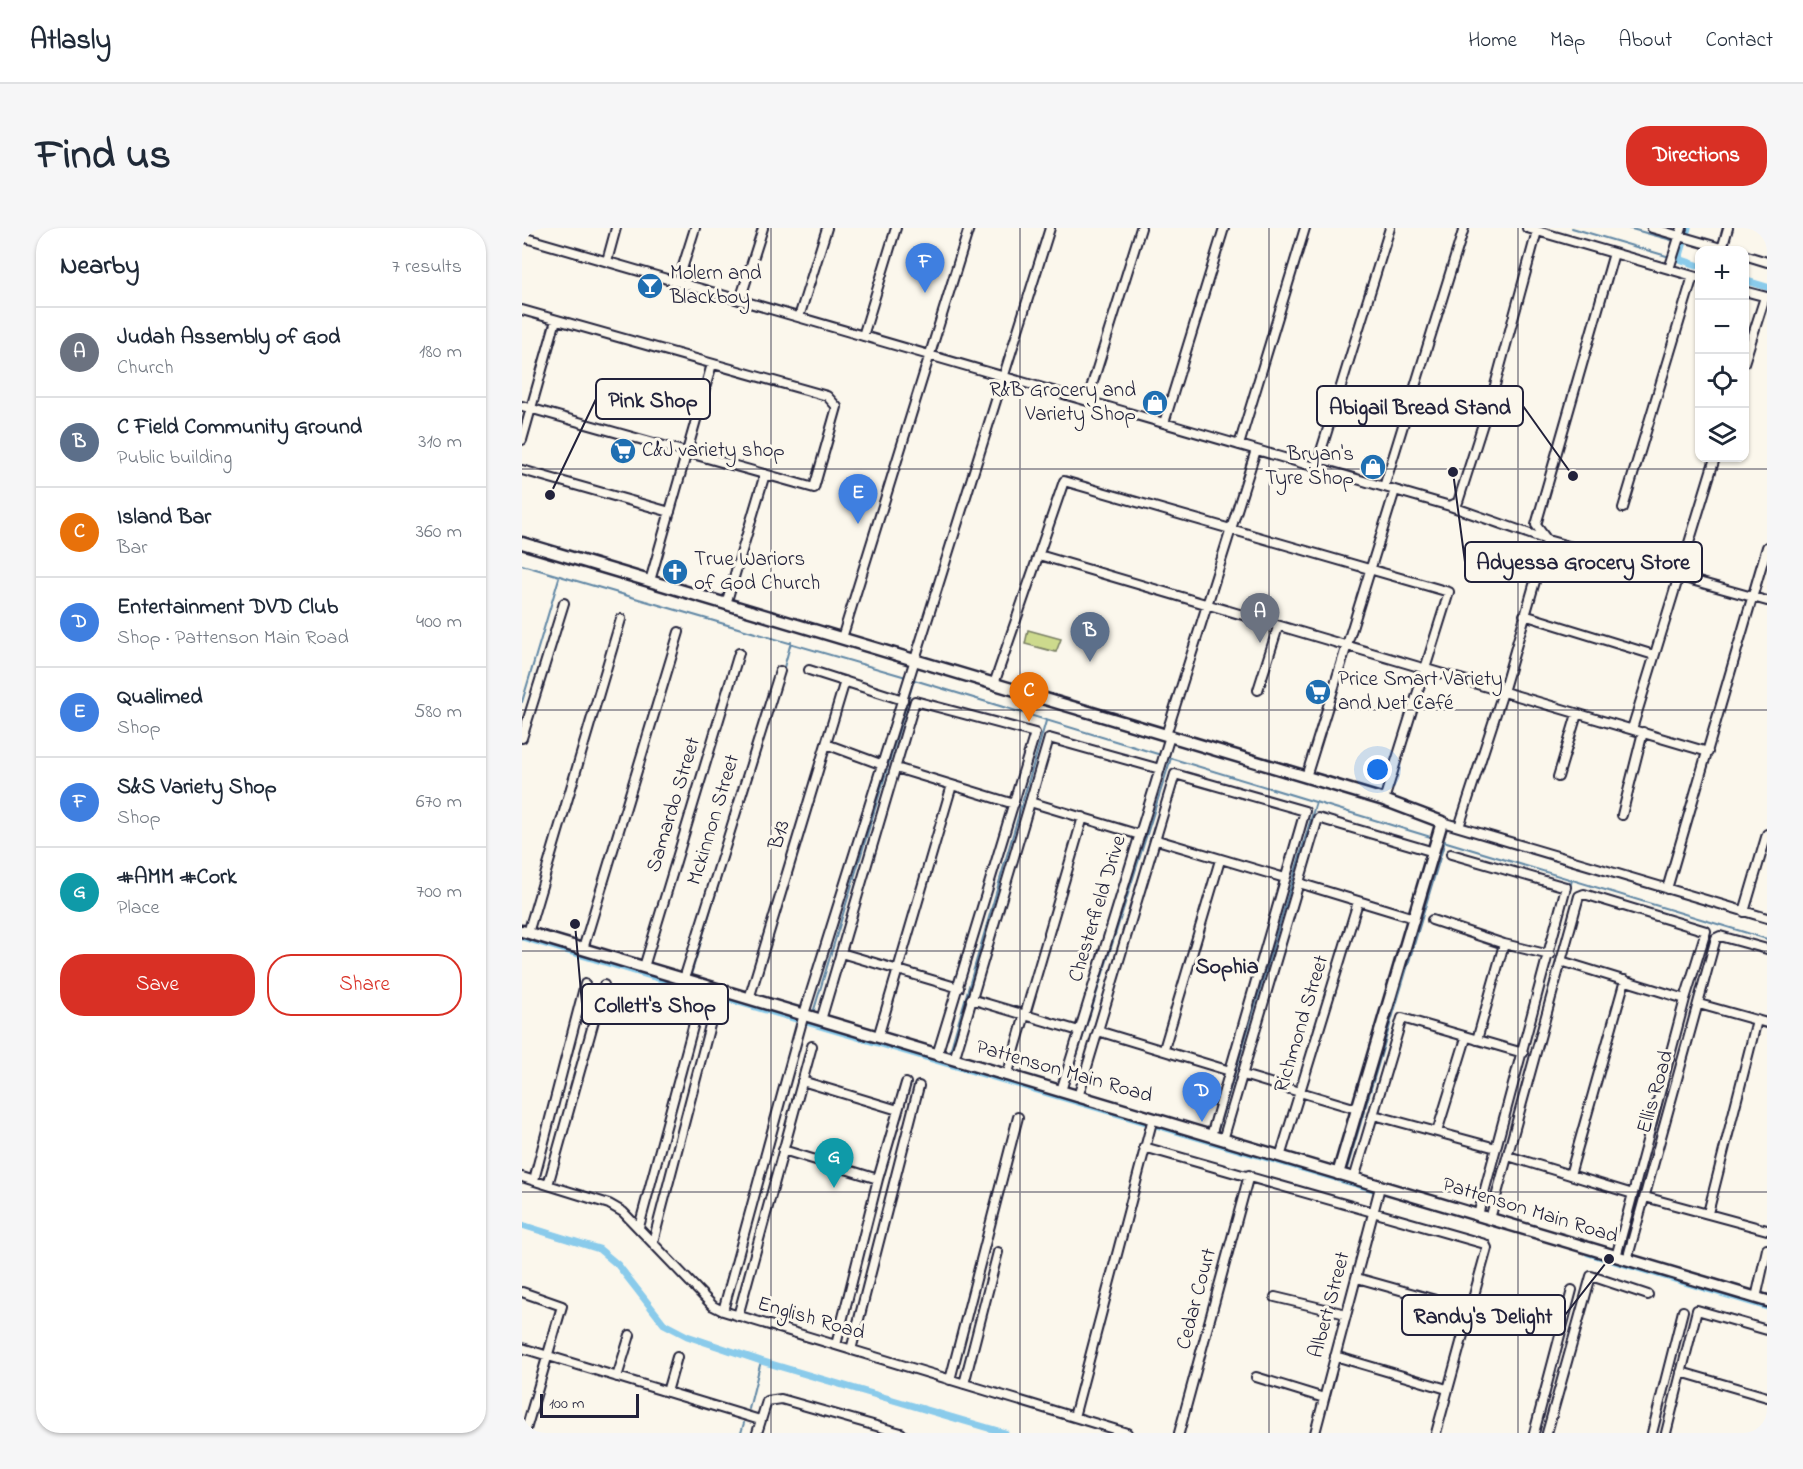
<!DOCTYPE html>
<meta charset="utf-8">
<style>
body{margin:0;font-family:"Indie Flower",sans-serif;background:#f6f6f7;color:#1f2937}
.controls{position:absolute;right:18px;top:18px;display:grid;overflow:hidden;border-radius:12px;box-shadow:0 2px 4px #0004}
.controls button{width:54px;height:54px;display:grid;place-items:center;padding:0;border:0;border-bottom:2px solid #e0e1e3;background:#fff;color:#1f2937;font:30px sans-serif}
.scale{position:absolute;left:18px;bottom:15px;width:99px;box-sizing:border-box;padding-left:6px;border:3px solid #22223b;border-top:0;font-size:16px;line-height:21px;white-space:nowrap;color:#22223b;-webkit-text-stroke:4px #fbf7ec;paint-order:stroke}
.you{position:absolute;left:856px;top:542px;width:21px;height:21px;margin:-15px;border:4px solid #fff;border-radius:50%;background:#1a73e8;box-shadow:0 0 0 9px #1a73e833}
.badge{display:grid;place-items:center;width:39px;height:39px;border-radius:50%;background:#d93025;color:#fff;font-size:20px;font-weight:700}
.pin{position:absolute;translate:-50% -50px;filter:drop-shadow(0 2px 3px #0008)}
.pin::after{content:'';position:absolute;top:32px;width:21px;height:18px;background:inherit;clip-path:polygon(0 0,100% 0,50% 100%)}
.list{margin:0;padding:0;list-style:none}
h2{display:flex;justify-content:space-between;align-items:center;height:78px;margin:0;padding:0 24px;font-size:26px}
h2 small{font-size:20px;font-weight:400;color:#747a83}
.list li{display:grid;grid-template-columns:39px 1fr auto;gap:18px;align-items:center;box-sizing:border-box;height:90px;padding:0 24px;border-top:2px solid #e0e1e3}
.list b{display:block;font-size:22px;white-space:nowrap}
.list p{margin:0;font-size:20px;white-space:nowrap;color:#747a83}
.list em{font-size:20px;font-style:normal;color:#747a83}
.actions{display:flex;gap:12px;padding:18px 24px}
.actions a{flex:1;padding:14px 0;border:2px solid #d93025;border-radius:24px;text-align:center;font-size:21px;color:#d93025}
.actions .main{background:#d93025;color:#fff}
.icon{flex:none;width:33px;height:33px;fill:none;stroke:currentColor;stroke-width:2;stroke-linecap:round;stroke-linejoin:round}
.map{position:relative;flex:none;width:1245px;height:1205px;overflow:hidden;border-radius:24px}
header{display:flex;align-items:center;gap:36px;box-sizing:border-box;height:84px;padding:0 30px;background:#fff;border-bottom:2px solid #e0e1e3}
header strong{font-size:28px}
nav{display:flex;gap:33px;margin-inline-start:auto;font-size:21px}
.intro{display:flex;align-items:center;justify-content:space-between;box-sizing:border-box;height:144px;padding:0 36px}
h1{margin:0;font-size:42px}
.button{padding:15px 27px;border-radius:24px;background:#d93025;color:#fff;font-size:21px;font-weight:700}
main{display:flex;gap:36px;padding:0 36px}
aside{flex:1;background:#fff;border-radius:24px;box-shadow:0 2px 4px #0004}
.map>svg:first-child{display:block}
.green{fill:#cdda8d;stroke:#787e64;stroke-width:1.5}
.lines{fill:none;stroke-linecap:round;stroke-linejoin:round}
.stream{stroke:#6087a5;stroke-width:2}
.canal{stroke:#8acbeb;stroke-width:7}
.street-casing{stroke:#22223b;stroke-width:12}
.secondary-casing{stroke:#22223b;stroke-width:15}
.street{stroke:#fbf7ec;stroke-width:8}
.secondary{stroke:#fbf7ec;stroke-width:10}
.grid{fill:none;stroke:#22223b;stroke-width:1.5;stroke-opacity:0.55}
.labels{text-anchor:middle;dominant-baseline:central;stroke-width:6;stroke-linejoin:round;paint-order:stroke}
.poi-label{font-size:21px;fill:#22223b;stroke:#fbf7ec;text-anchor:start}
.street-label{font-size:21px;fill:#22223b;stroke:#fbf7ec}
.neighbourhood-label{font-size:22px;font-weight:bold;fill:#22223b;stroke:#fbf7ec}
.leader{fill:none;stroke:#22223b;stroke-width:2}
.callout-dot{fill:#22223b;stroke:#fbf7ec;stroke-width:2}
.callout{fill:#fbf7ec;stroke:#22223b;stroke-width:2}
.callout-label{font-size:22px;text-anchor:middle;font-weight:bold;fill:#22223b}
</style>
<header>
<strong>Atlasly</strong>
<nav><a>Home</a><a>Map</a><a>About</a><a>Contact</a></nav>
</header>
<div class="intro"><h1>Find us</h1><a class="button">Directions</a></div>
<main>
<aside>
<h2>Nearby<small>7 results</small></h2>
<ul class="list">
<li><span class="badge" style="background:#6b7280">A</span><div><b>Judah Assembly of God</b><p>Church</p></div><em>180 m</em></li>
<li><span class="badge" style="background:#5c6f8a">B</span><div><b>C Field Community Ground</b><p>Public building</p></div><em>310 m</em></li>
<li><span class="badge" style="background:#e8710a">C</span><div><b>Island Bar</b><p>Bar</p></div><em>360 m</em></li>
<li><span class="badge" style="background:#3f7fe0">D</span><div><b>Entertainment DVD Club</b><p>Shop · Pattenson Main Road</p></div><em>400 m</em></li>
<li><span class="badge" style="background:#3f7fe0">E</span><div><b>Qualimed</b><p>Shop</p></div><em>580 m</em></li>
<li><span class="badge" style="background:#3f7fe0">F</span><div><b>S&amp;S Variety Shop</b><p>Shop</p></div><em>670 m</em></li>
<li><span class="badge" style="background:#0f9aa8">G</span><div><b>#AMM #Cork</b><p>Place</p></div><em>700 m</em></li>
</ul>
<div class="actions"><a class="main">Save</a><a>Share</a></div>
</aside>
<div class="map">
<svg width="1245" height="1205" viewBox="0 0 1245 1205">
<rect width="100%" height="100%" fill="#fbf7ec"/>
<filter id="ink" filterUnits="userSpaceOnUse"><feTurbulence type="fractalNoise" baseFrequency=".0167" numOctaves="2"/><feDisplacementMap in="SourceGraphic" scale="12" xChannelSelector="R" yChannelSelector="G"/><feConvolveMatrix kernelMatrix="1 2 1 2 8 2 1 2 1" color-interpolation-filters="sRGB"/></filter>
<g filter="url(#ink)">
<path class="green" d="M506 402 539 411 534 424 503 416Z"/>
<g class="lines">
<path class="stream" d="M1050 0 1148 29
M1106 0 1153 13
M0 337 384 449
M261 443 269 414
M389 451 639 527
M0 474 37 350
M645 529 912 610
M918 612 1245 711
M168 750 222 572
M291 785 392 452
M427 827 524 493
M1145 853 1172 754
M544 862 649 530
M695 905 794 574
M824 944 923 613
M961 985 1050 652
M227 1181 239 1133
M219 1205 222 1195"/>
<path class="canal" d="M1166 0 1157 31 1178 38
M1222 52 1245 59
M0 709 165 759
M186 765 851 961
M0 997 77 1021 96 1037 142 1096 165 1108 239 1133 483 1205
M1066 1025 1245 1079"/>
<g class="street-casing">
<path id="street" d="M1005 0 1178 50
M1130 0 1206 22
M0 9 928 278 1025 312 1245 373
M1 9 3 0
M1200 21 1206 0
M1222 27 1245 34
M85 33 94 0
M1147 41 1160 0
M156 54 173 0
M1222 63 1245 69
M218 72 241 0
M0 82 305 168 315 179 292 260 0 178
M277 89 305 0
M341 108 374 0
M1222 135 1243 69
M565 173 619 0
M642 195 702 0
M0 212 34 92
M717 217 783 0
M794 239 868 0
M0 242 148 284
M862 259 942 0
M928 278 936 274 972 161 1015 3
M1101 280 1171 48
M517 327 1186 524
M128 353 190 136
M204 376 243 246
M1002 387 1132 427
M320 410 447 0
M287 442 381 472
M472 456 542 253 927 364 862 572
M736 462 756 399
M1110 501 1193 230
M644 507 734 222
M0 510 42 375
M304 516 361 537
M784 549 873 262
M1036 549 1055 486
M430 557 492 576
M508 574 618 607
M1100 587 1121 504
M920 594 1245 690
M937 599 981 464 1025 312 1014 297 1092 25
M635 612 763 650
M929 626 1044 659 956 987
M777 655 892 690
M1145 661 1245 319
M1222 684 1245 606
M910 692 982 716 1028 727
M6 705 99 391
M61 721 157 404
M319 725 437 760
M1039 733 1163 771
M122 739 217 425
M162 751 258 443
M227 771 323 453
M449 771 557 803
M1177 776 1245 795
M299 792 393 473 513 505 415 827
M576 803 708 843
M356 809 430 557 374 540
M955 812 982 716
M642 821 698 632
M432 832 527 510 638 541
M721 847 835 881
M485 848 561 589
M280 853 376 882
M539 863 648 508
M556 869 653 546 783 583 689 908
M852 887 974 920
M915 904 944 810
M701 912 796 590 912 624
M622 919 963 1016 965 1020 914 1205
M261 922 356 951
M986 928 1111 966
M758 929 836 674
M1048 947 1103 752
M0 949 87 976 101 984 191 1078 201 1083 605 1205
M832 951 880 790 1001 825
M12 952 63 756
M26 957 82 757
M1123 969 1245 1002
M1186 985 1235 792
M968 991 1057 668 1062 666 1184 703 1163 771 1094 1029
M117 999 172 795
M131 1014 188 797
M1105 1032 1194 710 1198 708 1245 721
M835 1050 946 1081
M0 1064 40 1078 3 1205
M753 1069 824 1086
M1234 1070 1245 1021
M201 1083 282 786 528 0
M216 1088 290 818
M314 1117 356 951 384 855
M0 1120 238 1192
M329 1122 397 858
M813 1128 925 1161
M1159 1144 1245 1169
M95 1149 108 1107
M734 1149 802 1170
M428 1152 496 889
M442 1156 476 1024
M145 1164 155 1129
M552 1189 631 890
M235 1205 245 1173 259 1171 379 1205
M657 1205 727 947
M793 1205 858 959
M1012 1205 1050 1062
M1025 1205 1069 1048 1126 1067
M1130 1205 1161 1083
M1144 1205 1175 1082 1245 1102"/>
</g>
<g class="secondary-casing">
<path id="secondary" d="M0 315 862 572 920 594 816 946
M0 703 1245 1073"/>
</g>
<use href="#street" class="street"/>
<use href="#secondary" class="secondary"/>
</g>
</g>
<path class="grid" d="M249 0V1205M498 0V1205M747 0V1205M996 0V1205M0 241H1245M0 482H1245M0 723H1245M0 964H1245"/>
<defs>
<g id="bar-disc" transform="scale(1.35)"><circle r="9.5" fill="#1f6fb2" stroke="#fbf7ec"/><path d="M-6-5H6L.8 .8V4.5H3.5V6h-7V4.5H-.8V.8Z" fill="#fff"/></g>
<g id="shop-disc" transform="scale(1.35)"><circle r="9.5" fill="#1f6fb2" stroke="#fbf7ec"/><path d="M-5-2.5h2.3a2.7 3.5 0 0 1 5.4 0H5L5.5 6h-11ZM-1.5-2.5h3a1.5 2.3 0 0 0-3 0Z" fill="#fff"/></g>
<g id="supermarket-disc" transform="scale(1.35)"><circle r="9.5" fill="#1f6fb2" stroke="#fbf7ec"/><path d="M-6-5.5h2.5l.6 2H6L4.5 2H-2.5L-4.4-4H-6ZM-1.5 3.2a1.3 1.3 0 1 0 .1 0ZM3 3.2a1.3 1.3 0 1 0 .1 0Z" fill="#fff"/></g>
<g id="church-disc" transform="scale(1.35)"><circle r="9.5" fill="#1f6fb2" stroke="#fbf7ec"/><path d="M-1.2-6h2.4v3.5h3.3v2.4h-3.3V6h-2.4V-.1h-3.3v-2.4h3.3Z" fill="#fff"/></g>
</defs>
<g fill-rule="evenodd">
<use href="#bar-disc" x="128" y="58"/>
<use href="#shop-disc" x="633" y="175"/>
<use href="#supermarket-disc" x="101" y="223"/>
<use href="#shop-disc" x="851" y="239"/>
<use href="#church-disc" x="153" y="344"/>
<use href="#supermarket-disc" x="796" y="464"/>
</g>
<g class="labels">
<g class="poi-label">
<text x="148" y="46">Molern and<tspan x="148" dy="24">Blackboy</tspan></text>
<text x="614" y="163" text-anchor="end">R&amp;B Grocery and<tspan x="614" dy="24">Variety Shop</tspan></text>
<text x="120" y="223">C&amp;J variety shop</text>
<text x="832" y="227" text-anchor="end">Bryan's<tspan x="832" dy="24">Tyre Shop</tspan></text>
<text x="172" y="332">True Wariors<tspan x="172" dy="24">of God Church</tspan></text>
<text x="816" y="452">Price Smart Variety<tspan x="816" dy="24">and Net Café</tspan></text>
</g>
<g class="street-label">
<text transform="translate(152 577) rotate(-73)">Samardo Street</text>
<text transform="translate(192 592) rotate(-73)">Mckinnon Street</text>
<text transform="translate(258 607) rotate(-73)">B13</text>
<text transform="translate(576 681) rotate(-73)">Chesterfield Drive</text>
<text transform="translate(780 796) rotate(-73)">Richmond Street</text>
<text transform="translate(542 844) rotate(16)">Pattenson Main Road</text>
<text transform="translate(1134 864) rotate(-74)">Ellis Road</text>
<text transform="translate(1008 983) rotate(17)">Pattenson Main Road</text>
<text transform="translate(675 1071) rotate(-75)">Cedar Court</text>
<text transform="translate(808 1077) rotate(-75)">Albert Street</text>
<text transform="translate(289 1091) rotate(16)">English Road</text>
</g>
<g class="neighbourhood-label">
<text x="705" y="740">Sophia</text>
</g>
</g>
<path class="leader" d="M28 267L74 171M1051 248L1001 178M931 244L943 334M53 696L60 776M1087 1031L1043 1087"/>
<g class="callout-dot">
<circle cx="28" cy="267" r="6"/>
<circle cx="1051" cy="248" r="6"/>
<circle cx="931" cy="244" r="6"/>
<circle cx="53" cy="696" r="6"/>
<circle cx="1087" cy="1031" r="6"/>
</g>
<g class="callout">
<rect x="74" y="151" width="114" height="40" rx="6"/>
<rect x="795" y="158" width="206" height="40" rx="6"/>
<rect x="943" y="314" width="237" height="40" rx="6"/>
<rect x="60" y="756" width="146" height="40" rx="6"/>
<rect x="880" y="1067" width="163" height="40" rx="6"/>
</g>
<g class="callout-label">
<text x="131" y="179">Pink Shop</text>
<text x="898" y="186">Abigail Bread Stand</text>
<text x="1061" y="341">Adyessa Grocery Store</text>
<text x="133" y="784">Collett's Shop</text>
<text x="961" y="1095">Randy's Delight</text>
</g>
</svg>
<div class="controls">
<button>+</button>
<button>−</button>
<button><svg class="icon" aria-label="locate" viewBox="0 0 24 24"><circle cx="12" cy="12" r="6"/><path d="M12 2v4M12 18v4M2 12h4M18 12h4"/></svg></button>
<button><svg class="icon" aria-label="layers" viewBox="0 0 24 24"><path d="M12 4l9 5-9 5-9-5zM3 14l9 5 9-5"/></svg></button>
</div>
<div class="scale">100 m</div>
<div class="you"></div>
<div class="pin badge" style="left:738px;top:415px;background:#6b7280">A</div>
<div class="pin badge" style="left:568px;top:434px;background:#5c6f8a">B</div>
<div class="pin badge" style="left:507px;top:494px;background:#e8710a">C</div>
<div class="pin badge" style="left:680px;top:894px;background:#3f7fe0">D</div>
<div class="pin badge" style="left:336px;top:296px;background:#3f7fe0">E</div>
<div class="pin badge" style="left:403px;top:65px;background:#3f7fe0">F</div>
<div class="pin badge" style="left:312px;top:960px;background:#0f9aa8">G</div>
</div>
</main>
